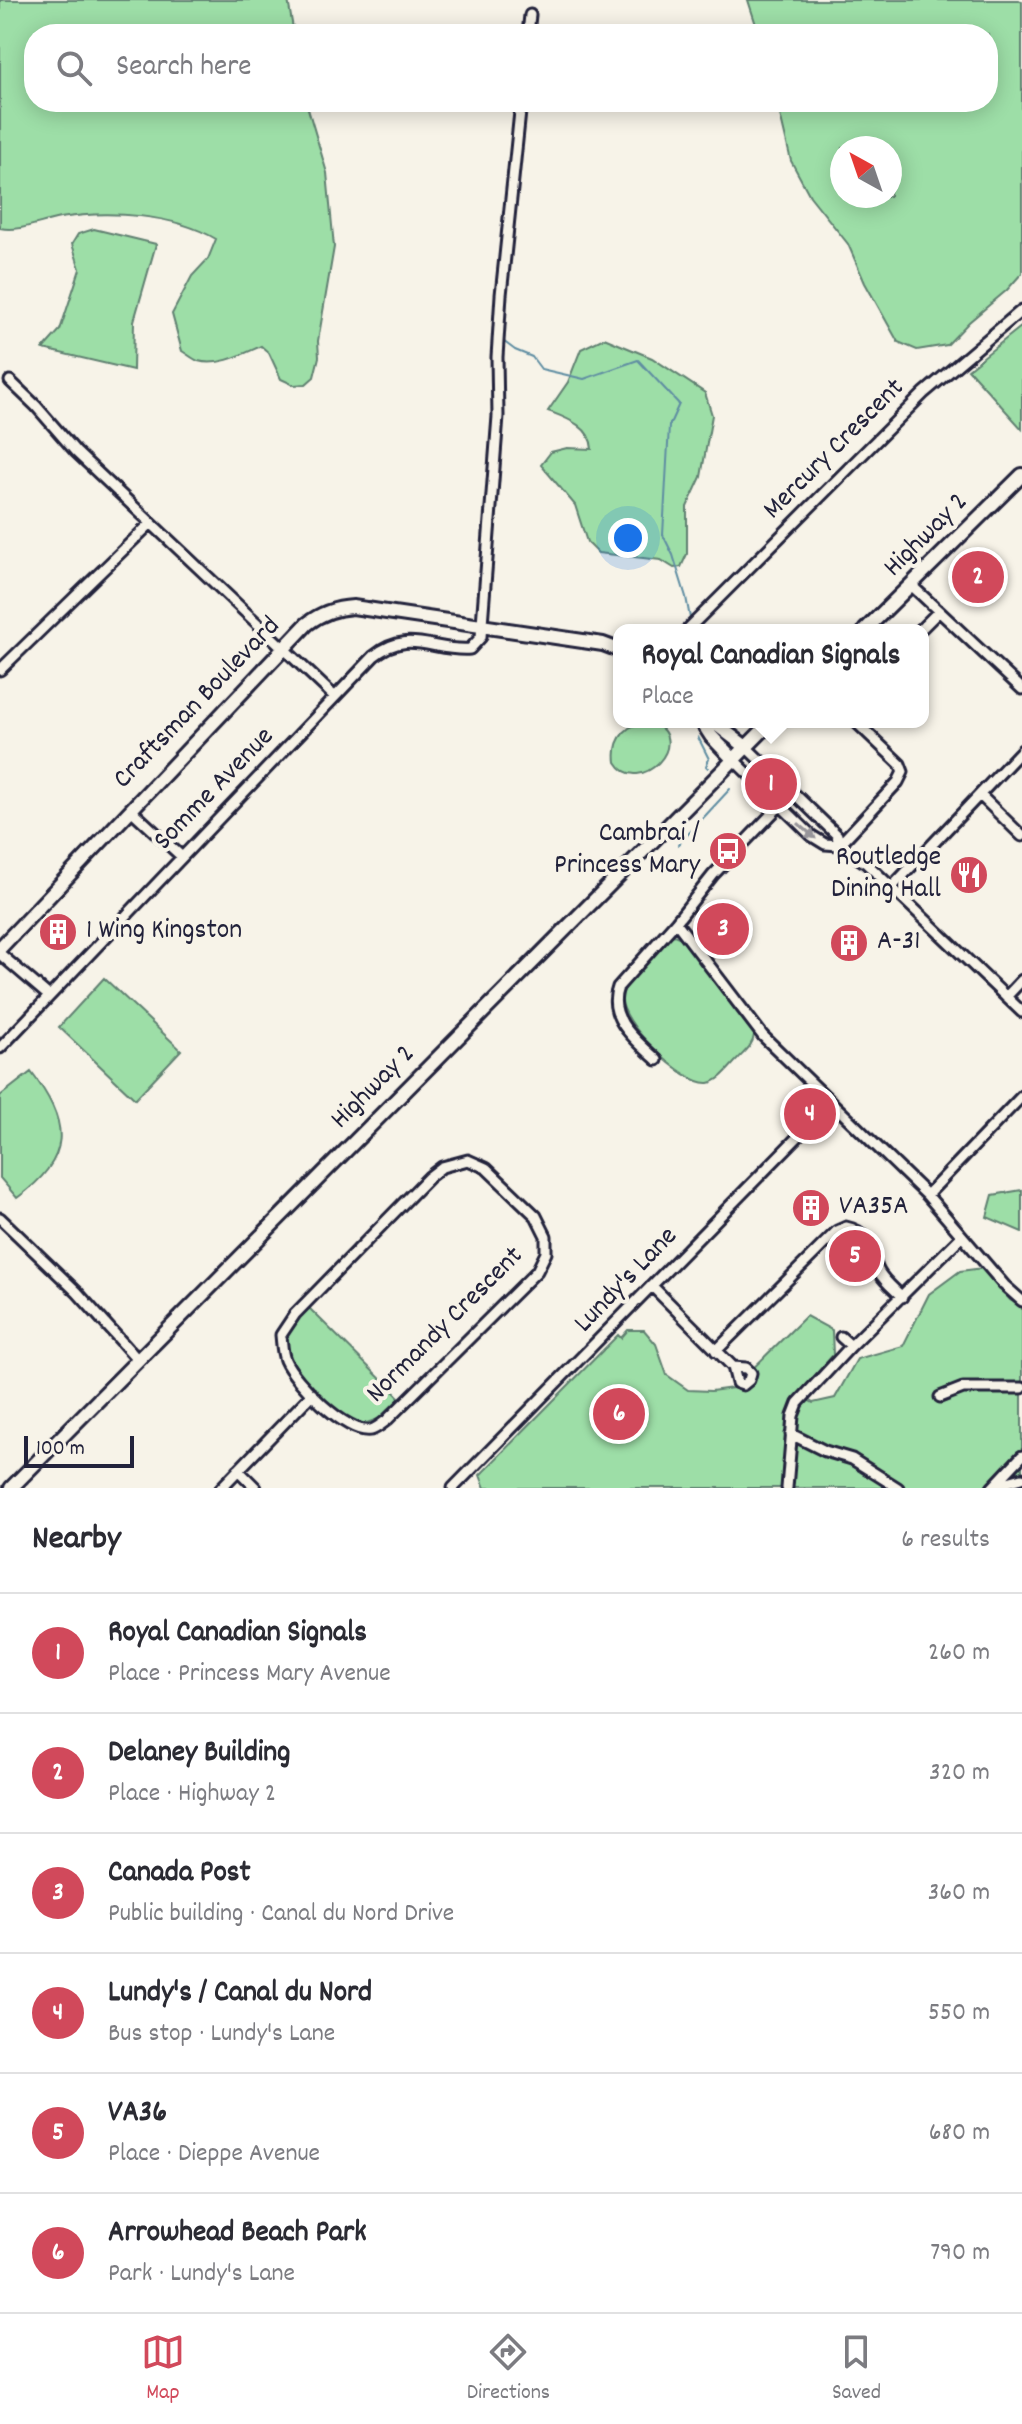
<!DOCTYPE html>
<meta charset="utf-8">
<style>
body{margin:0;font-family:Dekko,sans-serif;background:#f7f7f7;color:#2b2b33}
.compass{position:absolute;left:830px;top:136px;width:72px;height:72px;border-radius:50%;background:#fff;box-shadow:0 4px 20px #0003;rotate:320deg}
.scale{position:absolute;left:24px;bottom:20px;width:110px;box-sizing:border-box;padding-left:8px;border:4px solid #22223b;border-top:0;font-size:22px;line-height:28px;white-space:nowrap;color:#22223b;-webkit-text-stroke:6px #f7f3e8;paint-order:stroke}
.you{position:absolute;left:628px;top:538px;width:28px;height:28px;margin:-20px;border:6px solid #fff;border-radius:50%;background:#1a73e8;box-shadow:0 0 0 12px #1a73e833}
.badge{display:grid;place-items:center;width:52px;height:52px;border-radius:50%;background:#d1495b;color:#fff;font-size:26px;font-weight:700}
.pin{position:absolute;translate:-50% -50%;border:4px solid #fff;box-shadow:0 2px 8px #0006}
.popup{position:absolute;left:613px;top:624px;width:316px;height:104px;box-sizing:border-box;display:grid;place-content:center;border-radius:16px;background:#fff;filter:drop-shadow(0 2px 6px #0005);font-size:26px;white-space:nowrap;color:#7c7c81}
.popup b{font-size:30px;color:#2b2b33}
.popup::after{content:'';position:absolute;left:50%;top:100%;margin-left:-16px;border:16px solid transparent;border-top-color:#fff}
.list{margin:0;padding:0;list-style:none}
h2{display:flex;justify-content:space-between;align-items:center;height:104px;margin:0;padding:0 32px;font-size:34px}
h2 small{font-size:26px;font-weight:400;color:#7c7c81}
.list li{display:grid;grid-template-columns:52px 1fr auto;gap:24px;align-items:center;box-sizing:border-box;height:120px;padding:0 32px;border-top:2px solid #e1e1e2}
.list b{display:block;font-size:30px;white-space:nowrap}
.list p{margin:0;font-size:26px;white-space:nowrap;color:#7c7c81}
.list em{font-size:26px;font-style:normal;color:#7c7c81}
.icon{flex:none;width:44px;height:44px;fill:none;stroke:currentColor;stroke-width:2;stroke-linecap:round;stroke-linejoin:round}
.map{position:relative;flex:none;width:1022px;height:1488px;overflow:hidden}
.search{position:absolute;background:#fff;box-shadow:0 4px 20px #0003;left:24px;right:24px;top:24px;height:88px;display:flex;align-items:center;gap:20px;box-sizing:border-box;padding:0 28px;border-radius:32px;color:#7c7c81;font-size:30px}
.sheet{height:824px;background:#fff}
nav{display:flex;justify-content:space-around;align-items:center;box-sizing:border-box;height:112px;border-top:2px solid #e1e1e2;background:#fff;font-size:22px;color:#7c7c81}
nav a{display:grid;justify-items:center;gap:4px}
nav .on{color:#d1495b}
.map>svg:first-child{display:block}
.green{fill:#9ddea7;stroke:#608071;stroke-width:2;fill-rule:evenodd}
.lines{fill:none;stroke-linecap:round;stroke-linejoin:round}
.stream{stroke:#5f8da2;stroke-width:2}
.street-casing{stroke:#22223b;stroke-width:15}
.secondary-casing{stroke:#22223b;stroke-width:18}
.street{stroke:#f7f3e8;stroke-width:9}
.secondary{stroke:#f7f3e8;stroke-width:12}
.oneway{fill:#97959a}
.labels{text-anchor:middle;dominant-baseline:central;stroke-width:8;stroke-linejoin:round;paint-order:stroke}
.street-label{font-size:28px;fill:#22223b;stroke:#f7f3e8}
.poi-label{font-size:28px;fill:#22223b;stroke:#f7f3e8;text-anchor:start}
</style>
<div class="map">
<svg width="1022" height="1488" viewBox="0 0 1022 1488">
<rect width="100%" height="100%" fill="#f7f3e8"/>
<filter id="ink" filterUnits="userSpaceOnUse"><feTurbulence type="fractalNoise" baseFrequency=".0125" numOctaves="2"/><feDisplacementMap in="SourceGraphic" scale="16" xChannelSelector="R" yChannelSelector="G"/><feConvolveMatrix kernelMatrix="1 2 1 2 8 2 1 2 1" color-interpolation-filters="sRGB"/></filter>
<g filter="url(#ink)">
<path class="green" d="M0 0H288L294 34H34V102H306L327 173 334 247 318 341 319 357 314 377 306 384 294 385 281 379 269 353 261 346C243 354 219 367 198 361 193 359 187 354 182 351L172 314 192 276 208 259 216 239C174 214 108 210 60 218 40 222 19 232 0 228Z
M748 0H1019L1022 2V273L1007 290 969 322 947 345 917 350 898 342 865 283 848 244 810 196 791 161 777 102H988V34H759ZM842 148H890V196H842Z
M94 229 156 244 134 321 133 370 43 349 60 330 80 269 72 244 78 234Z
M1022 326V429L968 369Z
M604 338 652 358 705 393 712 415 701 477 687 507V554L681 567 674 568 661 560 598 553 587 542 575 505 541 465 551 452 567 448 592 449C591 426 566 418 548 411L568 382 581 349Z
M651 722C696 740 638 799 616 762 613 738 627 722 651 722Z
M674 935 681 938 754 1035C753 1046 744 1052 737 1060 729 1068 720 1081 709 1083 684 1085 618 1021 622 997 624 980 655 953 667 939Z
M104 978 181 1050 135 1099 59 1027Z
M31 1072C71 1123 72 1159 17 1198L0 1178V1096Z
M1022 1190V1232L987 1217 993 1195Z
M983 1268 1010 1300 1022 1307V1488H485L480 1475 618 1335 621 1338 628 1330H644L656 1344 667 1375 688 1390 711 1391 733 1388 806 1316 832 1330 833 1355 798 1394 813 1403 835 1398 857 1359 903 1346 929 1294 960 1271Z
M308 1307 400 1398 378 1419 358 1426C341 1419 298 1377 288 1361 285 1355 282 1342 284 1336 286 1325 300 1315 308 1307Z"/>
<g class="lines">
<path class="stream" d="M503 341 515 350 532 357 541 369 584 379 638 360 679 404 669 426 663 535 673 555 686 597 690 618
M698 737 709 759 706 766 708 768
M678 845 730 789"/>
<g class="street-casing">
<path id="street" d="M528 34 530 15
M10 381 36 406 76 452 335 697
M911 585 1022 689
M687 630 924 393 1022 310
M920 630 938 612
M0 670 151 523
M746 747 837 835 839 845
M733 759 812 836 825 844 839 845 866 863 1022 1012
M980 795 1022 836
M131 810 182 857
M839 845 898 782 903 772 900 764 856 722
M891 888 1022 750
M676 922 763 1036 927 1195 1004 1285 1022 1301
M0 954 49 996
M1006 997 1022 980
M0 1048 374 656C409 628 433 652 470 649L481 637 498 416 497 357 501 295 521 102
M657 1060C637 1041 606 1018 618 987L676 922 713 875 793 792
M468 1160 486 1168 536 1216 546 1236V1253L537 1271 387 1420C383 1423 376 1429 371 1430 347 1435 294 1381 285 1360 282 1353 282 1344 281 1335L295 1314 429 1177 442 1167Z
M927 1195 1022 1096
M0 1218 77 1292 138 1360
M652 1286 733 1367 737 1383 743 1385 749 1380 751 1373 746 1368 733 1367
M841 1337 851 1346
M716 1351 837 1231 846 1227C872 1232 869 1254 879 1272 884 1281 894 1289 902 1297
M940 1397 963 1388H1022
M791 1434 825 1451 852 1459 898 1488
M238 1470 256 1488
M997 1485 1022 1478
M221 1488 312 1394
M453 1488 831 1103
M787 1488 793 1416 798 1403 851 1346 962 1236
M992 1488 1022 1456"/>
</g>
<g class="secondary-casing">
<path id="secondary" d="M865 630 1022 475
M702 722 711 736 733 759
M713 722 746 747
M0 948 307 624C321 613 335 608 353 607L603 644 619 650
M11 1488 771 722"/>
</g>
<use href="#street" class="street"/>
<use href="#secondary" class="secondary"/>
</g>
<defs><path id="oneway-solid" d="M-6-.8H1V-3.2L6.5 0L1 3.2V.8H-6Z" transform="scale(2)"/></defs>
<use class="oneway" href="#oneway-solid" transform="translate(807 831) rotate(41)"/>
</g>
<defs>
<g id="bus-disc" transform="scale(2)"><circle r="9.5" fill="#d1495b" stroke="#f7f3e8"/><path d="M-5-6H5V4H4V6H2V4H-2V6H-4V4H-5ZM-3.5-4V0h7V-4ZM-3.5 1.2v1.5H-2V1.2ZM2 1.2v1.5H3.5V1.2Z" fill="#fff"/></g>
<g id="restaurant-disc" transform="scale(2)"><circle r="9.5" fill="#d1495b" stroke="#f7f3e8"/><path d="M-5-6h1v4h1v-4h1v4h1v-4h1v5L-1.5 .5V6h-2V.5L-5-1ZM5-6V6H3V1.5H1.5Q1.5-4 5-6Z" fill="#fff"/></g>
<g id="building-disc" transform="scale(2)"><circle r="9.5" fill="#d1495b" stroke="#f7f3e8"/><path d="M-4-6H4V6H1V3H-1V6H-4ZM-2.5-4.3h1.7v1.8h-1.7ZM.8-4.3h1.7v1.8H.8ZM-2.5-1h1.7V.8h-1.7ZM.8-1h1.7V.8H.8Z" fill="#fff"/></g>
</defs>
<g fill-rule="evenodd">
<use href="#bus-disc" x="728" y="851"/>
<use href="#restaurant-disc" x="969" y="875"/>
<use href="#building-disc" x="58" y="932"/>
<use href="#building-disc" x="849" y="943"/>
<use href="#building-disc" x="811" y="1208"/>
</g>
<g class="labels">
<g class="street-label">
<text transform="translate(835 450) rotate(-45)">Mercury Crescent</text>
<text transform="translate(927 536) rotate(-45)">Highway 2</text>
<text transform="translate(198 704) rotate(-46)">Craftsman Boulevard</text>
<text transform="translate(215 790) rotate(-46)">Somme Avenue</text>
<text transform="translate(374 1088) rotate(-45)">Highway 2</text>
<text transform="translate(627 1281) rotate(-46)">Lundy's Lane</text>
<text transform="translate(446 1326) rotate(-45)">Normandy Crescent</text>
</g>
<g class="poi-label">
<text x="700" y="835" text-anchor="end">Cambrai /<tspan x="700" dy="32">Princess Mary</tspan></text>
<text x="941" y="859" text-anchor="end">Routledge<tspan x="941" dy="32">Dining Hall</tspan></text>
<text x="86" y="932">1 Wing Kingston</text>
<text x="877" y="943">A-31</text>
<text x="839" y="1208">VA35A</text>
</g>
</g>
</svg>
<svg class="compass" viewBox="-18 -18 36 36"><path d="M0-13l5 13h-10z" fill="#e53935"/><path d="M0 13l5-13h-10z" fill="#7c7c81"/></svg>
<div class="scale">100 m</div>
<div class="you"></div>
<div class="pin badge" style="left:771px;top:784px">1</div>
<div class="popup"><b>Royal Canadian Signals</b>Place</div>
<div class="pin badge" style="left:978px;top:577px">2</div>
<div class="pin badge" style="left:723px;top:929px">3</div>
<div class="pin badge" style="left:810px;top:1114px">4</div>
<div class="pin badge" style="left:855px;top:1256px">5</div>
<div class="pin badge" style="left:619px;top:1414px">6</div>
<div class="search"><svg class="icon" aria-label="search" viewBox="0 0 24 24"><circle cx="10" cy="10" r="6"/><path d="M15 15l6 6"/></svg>Search here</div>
</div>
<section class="sheet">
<h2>Nearby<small>6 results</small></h2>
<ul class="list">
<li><span class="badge">1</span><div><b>Royal Canadian Signals</b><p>Place · Princess Mary Avenue</p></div><em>260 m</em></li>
<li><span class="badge">2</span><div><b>Delaney Building</b><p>Place · Highway 2</p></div><em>320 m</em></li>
<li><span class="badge">3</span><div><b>Canada Post</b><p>Public building · Canal du Nord Drive</p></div><em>360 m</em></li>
<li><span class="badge">4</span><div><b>Lundy's / Canal du Nord</b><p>Bus stop · Lundy's Lane</p></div><em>550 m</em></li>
<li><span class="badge">5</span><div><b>VA36</b><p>Place · Dieppe Avenue</p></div><em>680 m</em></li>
<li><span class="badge">6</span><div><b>Arrowhead Beach Park</b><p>Park · Lundy's Lane</p></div><em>790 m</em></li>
</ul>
</section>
<nav>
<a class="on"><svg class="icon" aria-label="map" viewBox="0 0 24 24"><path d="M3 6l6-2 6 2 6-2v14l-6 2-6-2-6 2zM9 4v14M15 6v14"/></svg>Map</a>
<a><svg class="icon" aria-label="directions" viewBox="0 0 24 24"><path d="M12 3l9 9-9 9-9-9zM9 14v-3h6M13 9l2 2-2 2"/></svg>Directions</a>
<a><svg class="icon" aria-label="saved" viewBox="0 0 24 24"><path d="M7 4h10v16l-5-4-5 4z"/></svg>Saved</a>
</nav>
